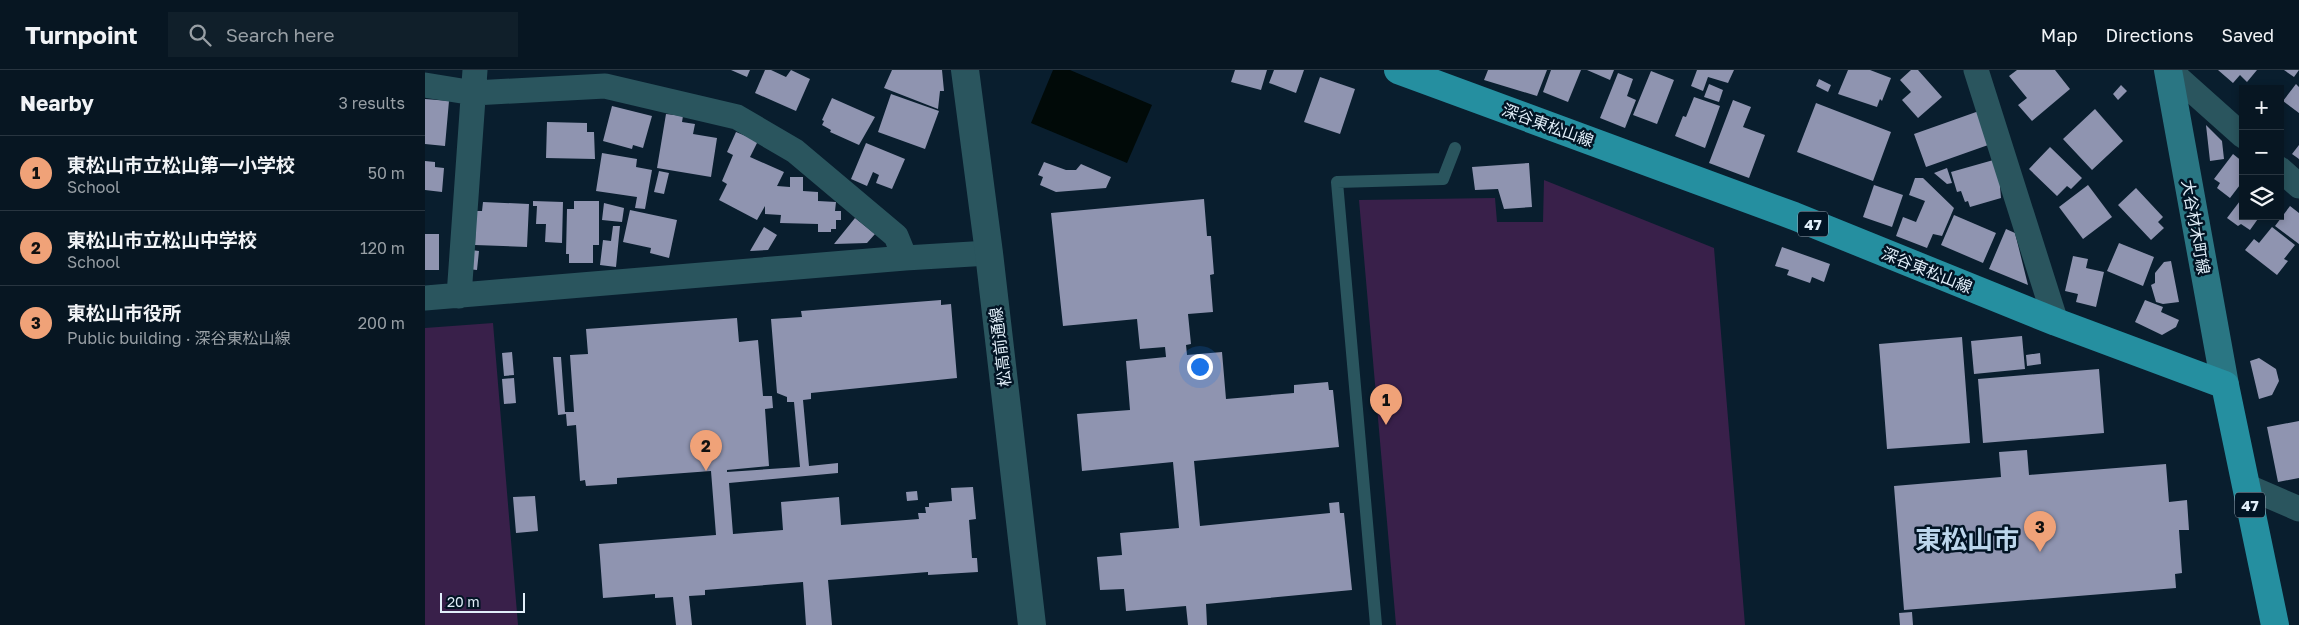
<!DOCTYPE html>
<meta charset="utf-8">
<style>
body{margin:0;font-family:"Golos Text","Noto Sans JP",sans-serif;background:#101f2a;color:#f1f3f6}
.controls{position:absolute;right:15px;top:15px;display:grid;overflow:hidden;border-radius:0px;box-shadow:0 2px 8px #0003}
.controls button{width:45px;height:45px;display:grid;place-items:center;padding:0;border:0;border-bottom:1px solid #283540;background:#071622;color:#f1f3f6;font:25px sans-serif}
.scale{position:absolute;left:15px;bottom:12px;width:85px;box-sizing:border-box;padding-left:5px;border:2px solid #e2effa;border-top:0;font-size:14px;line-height:18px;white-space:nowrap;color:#e2effa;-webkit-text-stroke:4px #021424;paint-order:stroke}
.you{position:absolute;left:774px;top:296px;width:18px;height:18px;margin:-12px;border:4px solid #fff;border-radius:50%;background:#1a73e8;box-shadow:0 0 0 8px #1a73e833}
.badge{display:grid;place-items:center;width:32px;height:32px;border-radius:50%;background:#f0a278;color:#111;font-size:16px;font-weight:700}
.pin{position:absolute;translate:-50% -41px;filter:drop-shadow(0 1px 2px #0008)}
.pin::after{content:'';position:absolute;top:26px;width:18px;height:15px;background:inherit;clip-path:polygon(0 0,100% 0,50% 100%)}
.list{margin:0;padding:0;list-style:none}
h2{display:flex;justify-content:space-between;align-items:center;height:65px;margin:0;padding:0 20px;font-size:21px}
h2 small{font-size:16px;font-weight:400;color:#989fa5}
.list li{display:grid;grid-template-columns:32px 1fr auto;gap:15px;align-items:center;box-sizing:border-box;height:75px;padding:0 20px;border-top:1px solid #283540}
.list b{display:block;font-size:19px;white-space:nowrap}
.list p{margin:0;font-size:16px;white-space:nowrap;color:#989fa5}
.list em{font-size:16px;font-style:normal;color:#989fa5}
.icon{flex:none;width:28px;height:28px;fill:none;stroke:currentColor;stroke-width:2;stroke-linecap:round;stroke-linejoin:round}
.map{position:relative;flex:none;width:1874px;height:555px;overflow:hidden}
header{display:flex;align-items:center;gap:30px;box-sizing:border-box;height:70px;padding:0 25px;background:#071622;border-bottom:1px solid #283540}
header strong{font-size:24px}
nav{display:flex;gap:28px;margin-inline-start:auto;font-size:18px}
.search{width:350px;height:45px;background:#101f2a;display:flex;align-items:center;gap:12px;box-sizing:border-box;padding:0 18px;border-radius:0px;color:#989fa5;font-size:19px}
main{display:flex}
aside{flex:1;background:#071622}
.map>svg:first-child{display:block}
.green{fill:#39204a}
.water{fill:#010a08}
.building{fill:#8f94b0}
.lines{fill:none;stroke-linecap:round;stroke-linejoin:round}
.service{stroke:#2a555e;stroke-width:12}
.minor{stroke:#2a555e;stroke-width:25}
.tertiary{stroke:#2a555e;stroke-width:28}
.secondary{stroke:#2a7683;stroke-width:28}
.primary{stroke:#258fa0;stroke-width:28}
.labels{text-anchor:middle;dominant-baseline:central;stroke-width:5;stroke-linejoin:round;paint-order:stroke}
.shield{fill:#021424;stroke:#9fadba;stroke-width:1}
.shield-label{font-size:15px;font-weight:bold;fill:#e2effa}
.street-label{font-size:16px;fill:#e2effa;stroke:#021424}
.town-label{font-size:26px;font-weight:bold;fill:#bcd6ec;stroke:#021424}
</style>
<header>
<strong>Turnpoint</strong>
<div class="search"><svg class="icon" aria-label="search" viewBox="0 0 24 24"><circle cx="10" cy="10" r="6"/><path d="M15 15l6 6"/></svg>Search here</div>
<nav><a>Map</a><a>Directions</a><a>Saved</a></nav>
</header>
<main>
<aside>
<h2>Nearby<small>3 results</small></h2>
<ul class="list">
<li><span class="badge">1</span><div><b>東松山市立松山第一小学校</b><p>School</p></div><em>50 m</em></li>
<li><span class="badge">2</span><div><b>東松山市立松山中学校</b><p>School</p></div><em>120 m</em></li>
<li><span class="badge">3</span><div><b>東松山市役所</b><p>Public building · 深谷東松山線</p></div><em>200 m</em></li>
</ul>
</aside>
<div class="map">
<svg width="1874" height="555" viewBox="0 0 1874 555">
<rect width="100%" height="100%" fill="#091e2e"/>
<path class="green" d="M1119 110 1289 178 1320 555H971L934 130 1070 128 1072 152H1118Z
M68 253 93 555H0V258Z"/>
<path class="water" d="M628 0H645L727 35 702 93 606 53Z"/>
<path class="building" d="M306 0H325L322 7Z
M340 0H346L361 7 366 0 385 9 371 41 330 23Z
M467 0H517L519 21H515L513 39 459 18Z
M810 0H842L836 20 806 12Z
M849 0H879L871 23 844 13Z
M1063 0H1122L1112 26 1059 10Z
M1126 0H1156L1143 32 1118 22Z
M1162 0H1189L1185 10Z
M1272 0H1309L1303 13 1283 7 1278 21 1266 16Z
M1423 0H1445L1466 8 1457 31 1455 29 1452 37 1413 24Z
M1486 0H1493L1517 27 1493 48 1477 30 1486 22 1475 10Z
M1592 0H1630L1645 19 1607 51 1593 35 1602 28 1584 6Z
M1793 0H1832L1822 12 1815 5 1808 13Z
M1859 0H1874L1869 7Z
M1226 1 1249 10 1232 54 1208 45Z
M1193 3 1208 9 1202 26 1211 30 1200 58 1175 48Z
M895 7 930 19 915 64 879 52Z
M1394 9 1406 15 1403 22 1391 16Z
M1284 14 1298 20 1294 32 1279 27Z
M1871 14 1874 17V43L1858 31Z
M1696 15 1702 21 1693 30 1688 24Z
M466 24 514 41 500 79 453 62Z
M1269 27 1295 36 1280 78 1250 66 1258 46 1261 47Z
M407 28 450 47 434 75 405 62 406 60 397 55 399 51 397 50Z
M0 29 24 31 20 76 0 74Z
M1308 30 1326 37 1318 57 1340 65 1324 108 1284 93Z
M1391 33 1466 62 1448 111 1372 82Z
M187 36 227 46 218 78 208 75 207 79 178 71Z
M1670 39 1698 71 1667 100 1638 69Z
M1554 41 1566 74 1501 97 1489 64Z
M241 44 258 46 257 52 270 54 268 64 292 68 286 107 232 98Z
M122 52 162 53V62H169L170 89 121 88Z
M1781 55 1797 71 1799 89 1785 91Z
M311 62 333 71 325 87 359 102 352 116 365 117V107H378V121L393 122V131L411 132 410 141H416V150H411V159H406V162H393V154L355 153 356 145 340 144V136L332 150 294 130 302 114 297 111 308 85 302 82Z
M441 73 480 89 467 119 451 113 454 105 448 102 442 116 426 109Z
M1874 75V89L1867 84Z
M1625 77 1657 108 1646 119 1642 116 1632 126 1604 99Z
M177 83 212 89 211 97 227 100 220 139 210 138 212 127 171 121Z
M1808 84 1818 92V111L1805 128 1792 118 1795 113 1789 109Z
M1572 89 1579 115 1575 117 1576 128 1545 137 1543 131 1540 132 1536 121 1532 122 1526 102Z
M0 91 10 92V97L19 98 17 122 0 120Z
M619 92 641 100H651L656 94 686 107 681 118 631 122 615 115 618 107 613 105Z
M1104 93 1107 137 1079 139 1073 119 1050 120 1047 97Z
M1522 98 1527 113 1522 114 1509 103Z
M234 101 244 103 239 124 229 122Z
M1490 108H1498L1529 138 1517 166 1508 164 1502 178 1471 166 1478 147 1491 152 1500 131 1484 125Z
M1449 115 1478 125 1467 157 1438 147Z
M1663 115 1687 147 1658 169 1634 137Z
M1711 118 1738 147 1733 152 1739 158 1726 170 1693 135Z
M1818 127V146H1835L1825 160 1816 154 1813 156 1802 148Z
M779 129 782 166H786L789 204 785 205 788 242 763 244 766 274 761 275 762 285 797 282 801 329 869 323V315L903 312 904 320H908L914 377 769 391 775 456 905 443 904 433 914 432 915 443H919L927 520 781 534 782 555H763L761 536 701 541 699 519 675 520 672 487 697 485 695 463 754 458 748 392 657 401 652 344 705 340 701 291 741 287 740 277 715 279 712 249 638 256 626 143Z
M108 131 138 132 137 173 120 172 121 154H111L112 136H108Z
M149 131H174V175H168V193H144V184H141L142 139H149Z
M58 132 104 134 102 177 50 175 51 141H57Z
M179 133 199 138 197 152 177 150Z
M1865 136 1874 143V174L1850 156Z
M205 140 252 150 244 188 225 183 226 178 198 172Z
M1529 145 1571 163 1558 193 1516 175Z
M430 148 450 164 442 173 409 174Z
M188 156H195L191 197 175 195 178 170 186 171Z
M339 157 352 165 343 180 325 181Z
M1847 157 1870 175 1859 189 1863 191 1852 205 1820 180 1829 169 1834 173Z
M1581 159 1590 163 1603 215 1564 199Z
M0 164H14V200H0Z
M1694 173 1729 187 1718 216 1682 201Z
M1357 177 1405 194 1399 212 1387 207 1385 213 1362 205 1364 200 1350 196Z
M46 180 54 181 52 200 43 199Z
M1648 186 1663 189 1661 198 1679 202 1671 237 1651 232 1653 224 1640 221Z
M1746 191 1754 232 1738 234 1731 232 1726 215 1730 213V203L1739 192Z
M516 230V235L526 234 532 308 386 323V329L378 330 384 396 413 393V403L304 413 308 464 358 460 356 432 414 427 416 455 494 449 493 443H501L500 437H504V433L527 431 526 418 548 417 551 449 544 450 547 488H552L553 502 503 505V502L403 510 407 555H381L378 512 280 520V525L264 526 267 555H251L248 527 230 528V524L178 528 174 474 291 465 286 401 192 408V414L161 416 160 410 155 411 151 355 142 356 141 344 133 345 128 287H136L140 342H149L145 285 163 284 161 259 312 248 314 272 333 270 338 326H347L348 338 340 339 344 396 302 400V402L375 397 369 332H362V327L352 323 346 249 377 247 376 241Z
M1720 230 1738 237 1736 242 1754 250 1751 257 1737 265 1710 252Z
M1597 266 1600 299 1549 304 1546 271Z
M1537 267 1545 373 1462 379 1454 274Z
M87 282 89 305 79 306 77 283Z
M1615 283 1616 294 1602 296 1601 285Z
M1834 288 1851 299 1854 311 1847 325 1834 329 1825 291Z
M1674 299 1679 363 1558 373 1553 309Z
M89 308 91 333 79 334 77 309Z
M1874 351V408L1853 412 1842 357Z
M1602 380 1604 405 1741 394 1744 432 1762 430 1764 460H1754L1757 503 1750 504 1751 518 1479 540 1469 416 1576 407 1574 382Z
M492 421 493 430 482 431 481 422Z
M110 426 113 461 91 463 88 427Z
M1487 542 1488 555H1475L1474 543Z"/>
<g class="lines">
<path class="service" d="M951 555 912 112 1018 109 1030 78"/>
<path class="minor" d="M1551 0 1631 252
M1744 0 1818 66
M0 15 49 23 180 16 312 47 370 81 471 166 480 188
M1855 99 1874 116
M34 226 50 0
M0 228 480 188 564 183
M1821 416 1874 439"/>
<path class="tertiary" d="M540 0 564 183 607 555"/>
<path class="secondary" d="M1743 0 1800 315"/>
<path class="primary" d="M973 0 1369 146 1631 252 1800 315 1850 555"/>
</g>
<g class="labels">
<g class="shield">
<rect x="1373" y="141.5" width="30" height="25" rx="4"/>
<rect x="1810" y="422.5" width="30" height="25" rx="4"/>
</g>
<g class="shield-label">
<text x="1388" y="154">47</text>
<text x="1825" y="435">47</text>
</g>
<g class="street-label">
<text transform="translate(1123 55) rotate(20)">深谷東松山線</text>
<text transform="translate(1771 157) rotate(80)">大谷材木町線</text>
<text transform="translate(1502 200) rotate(22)">深谷東松山線</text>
<text transform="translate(575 277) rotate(-97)">松高前通線</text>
</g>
<g class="town-label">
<text x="1542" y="469">東松山市</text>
</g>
</g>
</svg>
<div class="controls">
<button>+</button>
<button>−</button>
<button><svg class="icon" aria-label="layers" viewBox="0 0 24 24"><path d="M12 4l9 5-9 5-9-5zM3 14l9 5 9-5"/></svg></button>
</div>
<div class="scale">20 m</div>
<div class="you"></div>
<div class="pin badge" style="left:961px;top:355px">1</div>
<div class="pin badge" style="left:281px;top:401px">2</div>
<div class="pin badge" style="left:1615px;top:482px">3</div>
</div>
</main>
